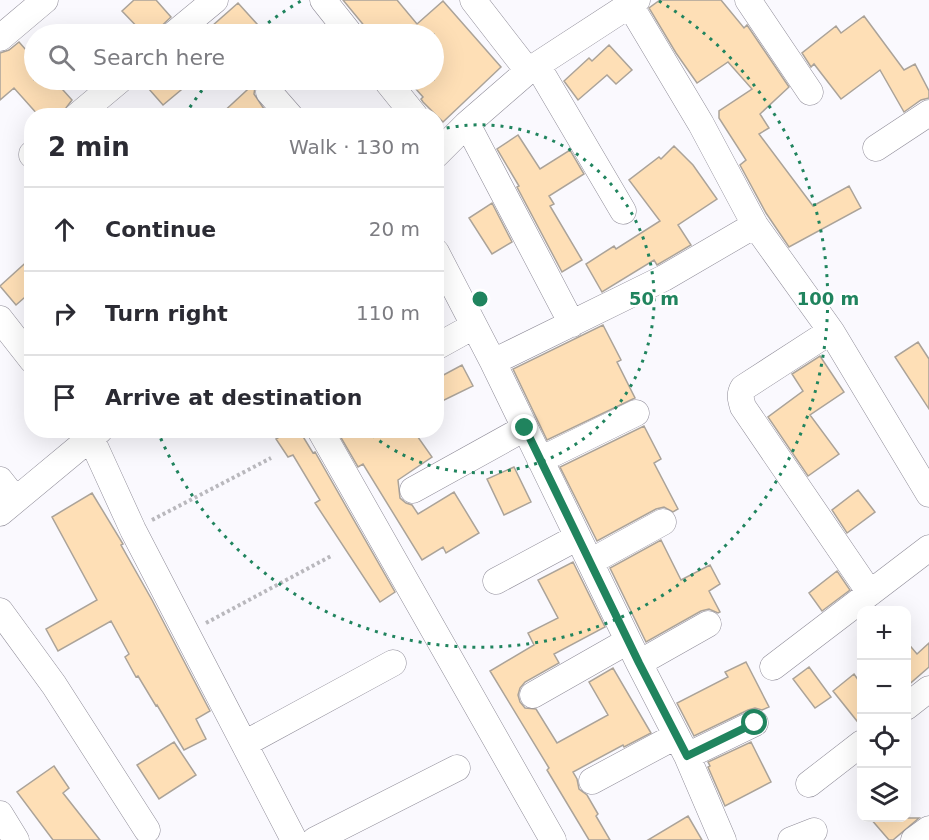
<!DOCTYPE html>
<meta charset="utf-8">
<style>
body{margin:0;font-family:"DejaVu Sans",sans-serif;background:#f2f2f3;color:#2b2b33}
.controls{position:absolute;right:18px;bottom:18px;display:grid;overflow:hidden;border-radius:12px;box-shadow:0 6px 24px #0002}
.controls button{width:54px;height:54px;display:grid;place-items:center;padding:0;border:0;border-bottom:2px solid #e1e1e2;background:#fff;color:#2b2b33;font:30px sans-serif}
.stop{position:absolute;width:18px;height:18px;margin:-14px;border:4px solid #20845e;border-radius:50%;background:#fff}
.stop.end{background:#20845e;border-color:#fff;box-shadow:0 2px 6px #0008}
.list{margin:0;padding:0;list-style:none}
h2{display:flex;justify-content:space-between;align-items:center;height:78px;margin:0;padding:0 24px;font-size:26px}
h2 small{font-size:20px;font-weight:400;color:#7c7c81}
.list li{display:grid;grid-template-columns:39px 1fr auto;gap:18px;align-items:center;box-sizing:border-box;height:84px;padding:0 24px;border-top:2px solid #e1e1e2}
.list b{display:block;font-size:22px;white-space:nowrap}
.list em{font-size:20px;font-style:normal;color:#7c7c81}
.icon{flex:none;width:33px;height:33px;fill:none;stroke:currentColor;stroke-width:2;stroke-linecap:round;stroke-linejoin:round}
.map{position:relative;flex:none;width:929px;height:840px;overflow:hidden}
.search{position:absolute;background:#fff;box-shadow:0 6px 24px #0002;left:24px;top:24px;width:420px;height:66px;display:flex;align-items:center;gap:15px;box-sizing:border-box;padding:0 21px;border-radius:33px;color:#7c7c81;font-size:22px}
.panel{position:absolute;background:#fff;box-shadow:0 6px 24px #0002;left:24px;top:108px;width:420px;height:330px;border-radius:24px}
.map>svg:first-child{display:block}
.building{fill:#fedfb6;stroke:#aba399;stroke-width:1.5}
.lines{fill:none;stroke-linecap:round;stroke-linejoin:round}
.street-casing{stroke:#8f8c98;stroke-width:27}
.path{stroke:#b9b8bd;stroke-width:4;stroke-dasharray:3 3;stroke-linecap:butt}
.street{stroke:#fff;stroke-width:26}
.route{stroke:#20845e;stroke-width:8}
.ring{fill:none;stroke:#20845e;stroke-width:3;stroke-dasharray:3 6}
.centre{fill:#20845e;stroke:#fff;stroke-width:3}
.ring-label{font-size:18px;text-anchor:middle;font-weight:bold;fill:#20845e;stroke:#fff;stroke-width:4.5;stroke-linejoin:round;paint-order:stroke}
</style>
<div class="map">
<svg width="929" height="840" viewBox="0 0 929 840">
<rect width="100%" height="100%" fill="#faf9fe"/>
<path class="building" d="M134 0H156L171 17 153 34H144L122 11Z
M343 0H397L417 24 443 1 501 67 443 122 423 102 421 99 423 97 408 80H434V34H371Z
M660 0H721L744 28 747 25 789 87 760 114 769 128 759 134 813 206 849 186 861 208 789 247 766 213 740 165 746 160 719 118V111L752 89 728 62 697 83 676 53 649 8Z
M238 3 257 24 244 34H203Z
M864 16 904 70 915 64 929 91V98L921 100 904 112 880 70 841 99 814 64 811 67 802 53 836 26 841 33Z
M19 42 34 59V80H54L72 100 60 116H39L14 88 0 100V53L9 50Z
M609 45 632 70 616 84 607 75 578 100 564 81 589 58 592 61Z
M141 80H193L163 105Z
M258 80H261L255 87 254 94 264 109 257 116H219Z
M518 135 540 169 570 150 584 174 549 196 554 204 550 206 582 260 562 272 517 187 519 186 497 149Z
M674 146 693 165 717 199 678 225 691 245 657 265 654 260 602 292 586 264 614 246 616 249 660 221 629 180 659 157 661 159Z
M492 203 512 242 492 254 469 218Z
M32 257V291L16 305 0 286Z
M603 325 621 360 617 362 635 398 547 440 513 369Z
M918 342 929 359V409L895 357Z
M820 356 844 392 810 415 839 454 808 476 768 417 803 391 792 374Z
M462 365 473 386 436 404V379Z
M644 426 661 459 654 463 678 509 673 512 664 507 656 509 597 541 560 467Z
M290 430H299L313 453 315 452 395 592 380 602 315 503 320 500 293 455 288 457 276 439Z
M349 430H413L432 457 398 480 400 498 406 503 412 505 418 514 454 492 479 533 446 553 443 547 422 560 363 464 358 467 340 436Z
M514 467 531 502 504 515 487 479Z
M858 490 875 512 847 533 832 510Z
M92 493 123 544 121 545 152 600 210 711 196 719 206 739 184 750 157 705 156 706 138 676 136 677 125 657 129 654 111 621 58 651 46 629 97 600 52 517Z
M661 540 681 580 710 565 720 584 709 591 720 612 718 613 709 609 701 611 646 642 610 568Z
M573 562 605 627 554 654 559 663 525 682 520 688 518 695 520 702 525 708 536 709 557 743 608 715 589 682 613 668 651 733 624 747 623 745 573 772 577 779 579 789 587 795 598 814 596 816 610 840H589L547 770 549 768 490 671 534 645 528 633 558 618 538 580Z
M837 571 850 590 822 611 809 593Z
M906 641 917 654 929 643V667L906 687Z
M746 662 769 707 762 710 755 708 748 710 694 736 677 703 728 677 725 672Z
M809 667 831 697 815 708 793 679Z
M854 674 861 684V726L833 691Z
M174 742 196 775 159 799 137 765Z
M751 742 771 782 725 806 708 767 710 766 708 762Z
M54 766 69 788 63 793 100 840H53L17 792Z
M688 816 702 840H648Z
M870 818H919L893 840H889Z"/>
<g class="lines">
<g class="street-casing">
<path id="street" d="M323 0 350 34
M473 0 528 71
M627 0 701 124 755 225 831 331 929 494
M748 0 810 92
M174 34 215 0
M0 38 45 0
M537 65 623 211
M386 80 415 116
M269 92 290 116
M77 116 120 80
M467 124 572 324
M876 148 929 113
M32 154V155
M436 155 467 124 528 71 637 0
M436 252 493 362 639 663 687 756 723 840
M0 319 32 360
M831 331 743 388C739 395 741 400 743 407L870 593
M436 347 474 326
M493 362 664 278 755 225
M85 430 91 438 133 530 294 840
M320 430 553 840
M540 460 636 413
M0 480 15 499
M413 490 525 428
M0 513 100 430
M590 562 663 522
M496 581 578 537
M0 611 54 685 147 830
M639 663 708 624
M773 667 929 548
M533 695 628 641
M906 707 929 689
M244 744 393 663
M687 756 755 723
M592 781 676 736
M809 784 862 743
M0 814 16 840
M315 840 457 768
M791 840 814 831
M914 840 929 829"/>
</g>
<path class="path" d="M152 520 271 458
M206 623 333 555"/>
<use href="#street" class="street"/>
</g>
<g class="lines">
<path class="route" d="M525 428 639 663 687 756 755 723"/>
</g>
<g class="ring">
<path d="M438 130A174 174 0 1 1 367 431"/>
<path d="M185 115A348 348 0 0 1 210 80M254 34A348 348 0 0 1 301 1M659 1A348 348 0 1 1 158 432"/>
</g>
<circle cx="480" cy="299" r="9" class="centre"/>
<g class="ring-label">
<text x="654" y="305">50 m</text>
<text x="828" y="305">100 m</text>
</g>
</svg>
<div class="controls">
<button>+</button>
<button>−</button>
<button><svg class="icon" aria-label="locate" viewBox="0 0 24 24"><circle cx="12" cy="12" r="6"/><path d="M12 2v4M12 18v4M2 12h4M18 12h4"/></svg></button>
<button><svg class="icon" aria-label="layers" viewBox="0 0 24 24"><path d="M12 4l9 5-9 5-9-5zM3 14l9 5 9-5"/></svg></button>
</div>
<div class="stop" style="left:755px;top:723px"></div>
<div class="stop end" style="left:525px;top:428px"></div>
<div class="search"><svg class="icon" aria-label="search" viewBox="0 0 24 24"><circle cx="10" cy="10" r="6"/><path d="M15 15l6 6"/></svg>Search here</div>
<section class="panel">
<h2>2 min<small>Walk · 130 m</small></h2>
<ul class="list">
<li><svg class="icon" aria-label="ahead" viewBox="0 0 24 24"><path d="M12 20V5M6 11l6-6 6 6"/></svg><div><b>Continue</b></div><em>20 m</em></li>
<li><svg class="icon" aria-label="right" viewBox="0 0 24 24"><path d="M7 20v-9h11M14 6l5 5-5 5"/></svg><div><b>Turn right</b></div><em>110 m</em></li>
<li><svg class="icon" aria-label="arrive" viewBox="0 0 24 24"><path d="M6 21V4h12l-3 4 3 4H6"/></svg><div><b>Arrive at destination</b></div></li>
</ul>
</section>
</div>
